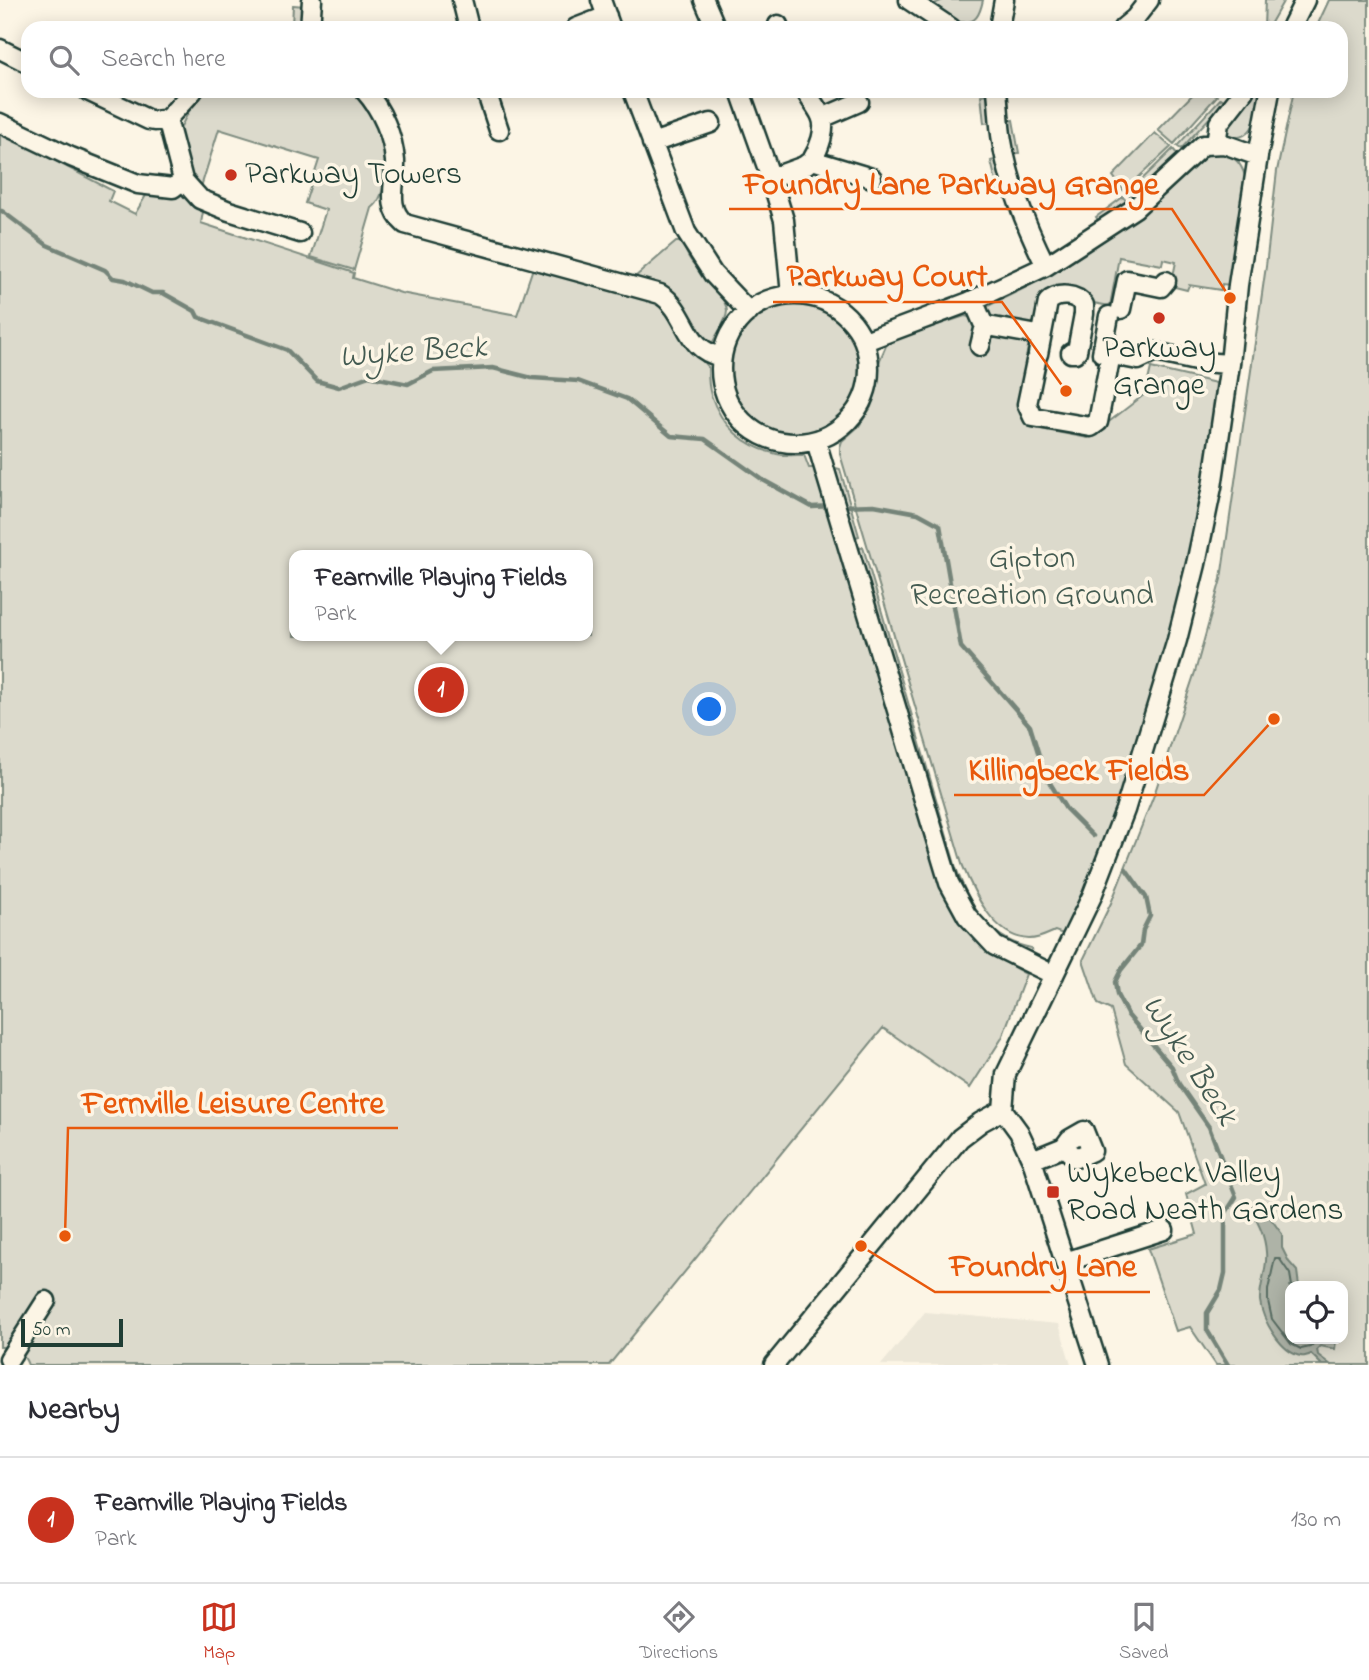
<!DOCTYPE html>
<style>
body{margin:0;font-family:"Indie Flower",sans-serif;background:#f7f7f7;color:#2b2b33}
.controls{position:absolute;right:21px;bottom:21px;display:grid;overflow:hidden;border-radius:14px;box-shadow:0 4px 18px #0003}
.controls button{width:63px;height:63px;display:grid;place-items:center;padding:0;border:0;border-bottom:2px solid #e1e1e2;background:#fff;color:#2b2b33;font:35px sans-serif}
.scale{position:absolute;left:21px;bottom:18px;width:102px;box-sizing:border-box;padding-left:7px;border:4px solid #1f3d34;border-top:0;font-size:19px;line-height:24px;white-space:nowrap;color:#1f3d34;-webkit-text-stroke:5px #fcf5e5;paint-order:stroke}
.you{position:absolute;left:710px;top:710px;width:24px;height:24px;margin:-18px;border:5px solid #fff;border-radius:50%;background:#1a73e8;box-shadow:0 0 0 10px #1a73e833}
.badge{display:grid;place-items:center;width:46px;height:46px;border-radius:50%;background:#c8321e;color:#fff;font-size:23px;font-weight:700}
.pin{position:absolute;translate:-50% -50%;border:4px solid #fff;box-shadow:0 2px 7px #0006}
.popup{position:absolute;left:289px;top:550px;width:304px;height:91px;box-sizing:border-box;display:grid;place-content:center;border-radius:14px;background:#fff;filter:drop-shadow(0 2px 5px #0005);font-size:23px;white-space:nowrap;color:#7c7c81}
.popup b{font-size:26px;color:#2b2b33}
.popup::after{content:'';position:absolute;left:50%;top:100%;margin-left:-14px;border:14px solid transparent;border-top-color:#fff}
.list{margin:0;padding:0;list-style:none}
h2{display:flex;justify-content:space-between;align-items:center;height:91px;margin:0;padding:0 28px;font-size:30px}
h2 small{font-size:23px;font-weight:400;color:#7c7c81}
.list li{display:grid;grid-template-columns:46px 1fr auto;gap:21px;align-items:center;box-sizing:border-box;height:126px;padding:0 28px;border-top:2px solid #e1e1e2}
.list b{display:block;font-size:26px;white-space:nowrap}
.list p{margin:0;font-size:23px;white-space:nowrap;color:#7c7c81}
.list em{font-size:23px;font-style:normal;color:#7c7c81}
.icon{flex:none;width:38px;height:38px;fill:none;stroke:currentColor;stroke-width:2;stroke-linecap:round;stroke-linejoin:round}
.map{position:relative;flex:none;width:1369px;height:1365px;overflow:hidden}
.search{position:absolute;background:#fff;box-shadow:0 4px 18px #0003;left:21px;right:21px;top:21px;height:77px;display:flex;align-items:center;gap:18px;box-sizing:border-box;padding:0 24px;border-radius:21px;color:#7c7c81;font-size:26px}
.sheet{height:217px;background:#fff}
nav{display:flex;justify-content:space-around;align-items:center;box-sizing:border-box;height:98px;border-top:2px solid #e1e1e2;background:#fff;font-size:19px;color:#7c7c81}
nav a{display:grid;justify-items:center;gap:4px}
nav .on{color:#c8321e}
.map>svg:first-child{display:block}
.built{fill:#ece7d8}
.green{fill:#dcdacc;stroke:#7e8c80;stroke-width:2;fill-rule:evenodd}
.water{fill:#aeb3a7;stroke:#758479;stroke-width:2}
.lines{fill:none;stroke-linecap:round;stroke-linejoin:round}
.shore{stroke:#586c62;stroke-width:2}
.stream{stroke:#758479;stroke-width:4.5}
.minor-casing{stroke:#1f3d34;stroke-width:23}
.minor{stroke:#fcf5e5;stroke-width:18}
.poi-dot{fill:#c8321e;stroke:#fcf5e5;stroke-width:2.5}
.labels{text-anchor:middle;dominant-baseline:central;stroke-width:7;stroke-linejoin:round;paint-order:stroke}
.poi-label{font-size:32px;fill:#1f3d34;stroke:#fcf5e5;text-anchor:start}
.park-label{font-size:32px;fill:#455c52;stroke:#fcf5e5}
.water-label{font-size:33px;font-style:italic;fill:#435a51;stroke:#fcf5e5}
.leader{fill:none;stroke:#e8590c;stroke-width:2.5}
.callout-dot{fill:#e8590c;stroke:#fcf5e5;stroke-width:2.5}
.callout-label{font-size:33px;text-anchor:middle;font-weight:bold;fill:#e8590c;stroke:#fcf5e5;stroke-width:7;stroke-linejoin:round;paint-order:stroke}
</style>
<div class="map">
<svg width="1369" height="1365" viewBox="0 0 1369 1365">
<rect width="100%" height="100%" fill="#fcf5e5"/>
<filter id="ink" filterUnits="userSpaceOnUse"><feTurbulence type="fractalNoise" baseFrequency=".0143" numOctaves="2"/><feDisplacementMap in="SourceGraphic" scale="14" xChannelSelector="R" yChannelSelector="G"/><feConvolveMatrix kernelMatrix="1 2 1 2 8 2 1 2 1" color-interpolation-filters="sRGB"/></filter>
<g filter="url(#ink)">
<path class="built" d="M925 1312 1059 1324 1071 1365H881Z"/>
<path class="green" d="M943 0H983C980 14 976 25 959 22L934 4Z
M1265 0H1284L1268 28H1264Z
M1329 0H1369V1365H1216L1190 1327 1176 1331 1148 1249 1197 1234 1186 1194 1205 1184 1179 1112 1126 1064 1111 1010 1098 1004 1083 960 1111 903 1154 795 1195 672 1221 579 1266 266 1277 171 1293 95 1295 91H1341V28H1316ZM1290 1286H1343V1339H1290Z
M293 5 305 6 302 26H292Z
M206 91H352C357 96 363 101 367 108 373 116 379 129 382 138 387 157 388 196 372 208L354 270 311 257 326 210 305 203 319 160 219 129 201 187 189 175 178 132 189 111Z
M1196 91H1210L1217 96 1174 144 1158 130Z
M1256 91H1263C1258 111 1255 146 1226 135L1225 128Z
M988 94 991 122 984 123 981 95Z
M1221 98 1225 101 1181 149 1177 146Z
M1013 120 1019 153 1012 154 1007 121Z
M0 132 113 191 109 201 135 214 148 192H178L184 194 203 212 201 223 354 273 353 278 401 293 517 315 533 268 664 304C677 327 689 349 708 367 708 376 708 386 711 395 721 426 745 447 777 454 785 456 795 455 804 455L809 468H817L959 919C980 946 996 958 1026 974L1002 1038 970 1088 883 1028 609 1365H28C24 1353 13 1346 0 1347ZM294 555H588V636H294Z
M1155 133 1171 147 1124 191 1113 176Z
M1173 149 1178 155 1132 199 1127 194Z
M1222 152C1235 157 1241 163 1245 176L1230 285 1222 284 1221 290 1189 285 1187 290 1171 286 1176 262 1163 259 1162 265 1119 257 1110 306 1088 302 1083 294C1067 291 1043 280 1038 302 1036 310 1036 318 1032 325L991 321 985 311 988 306C1032 285 1077 262 1115 232 1146 208 1175 180 1205 153Z
M998 159 1006 193 999 194 991 161Z
M1123 197 1127 202 1100 223 1096 217Z
M676 242H682C685 248 687 256 692 262 700 273 727 298 727 311 727 321 717 333 713 342L707 343 637 281 635 277Z
M730 370a65 65 0 1 1 130 0a65 65 0 1 1-130 0Z
M965 316 973 318 978 324 974 343H971L970 348 984 351 989 331 1029 341 1018 406 1030 427 1088 438 1145 394 1151 368 1216 383C1207 489 1182 593 1152 695 1141 729 1132 763 1121 797 1105 844 1085 889 1066 935L1055 931C1046 935 1039 939 1029 939 994 938 973 891 962 864L840 454V447L842 441 859 426 871 407 878 385 879 362 888 341Z
M832 467 840 469 859 536 853 538Z
M863 547 956 868C970 906 988 939 1031 948L1032 955 1003 944 979 921 958 887 856 549Z"/>
<path class="water" d="M1258 1201 1282 1234V1248L1289 1262 1297 1271 1299 1286H1290V1339H1322L1336 1341 1335 1349 1320 1346 1317 1349 1318 1355 1331 1365H1322L1311 1354C1309 1355 1303 1357 1301 1356 1281 1353 1262 1319 1260 1301 1259 1285 1268 1269 1266 1252 1265 1234 1257 1221 1249 1206Z"/>
<g class="lines">
<path class="shore" d="M1292 1286 1290 1274 1279 1258H1275L1268 1290V1301L1272 1319 1291 1344 1301 1349 1310 1347 1317 1340 1328 1339"/>
<path class="stream" d="M0 211H2L47 245 105 270 113 278 125 280 152 293H163L195 311 198 317 287 350 317 381 339 387 369 376 408 384 433 371 493 368 532 378 578 381 627 399 671 436 705 439 763 480 812 507 832 506
M841 506 874 505 918 513 940 525 961 647 1030 726 1045 775 1066 809 1093 836
M1126 869 1146 897 1150 916 1143 930 1141 945 1121 970 1115 982 1117 995 1127 1014 1172 1067 1179 1084 1209 1127 1236 1197 1225 1214V1273L1221 1290 1207 1313V1330L1228 1365"/>
<g class="minor-casing">
<path id="minor" d="M462 0 469 28
M601 0 611 28
M704 0 716 28
M909 0 951 28
M778 25 779 28
M310 28 312 0
M576 28 607 16
M999 28 1004 0
M1123 28 1135 18 1149 0
M1291 28 1305 0
M0 49 28 63
M88 91 149 120 155 121 167 119
M193 91 167 119 183 180 200 199 229 211 300 233
M365 91C382 110 393 136 395 161 396 184 385 207 405 224L660 294C689 312 683 350 722 357
M486 91 499 130
M633 91 686 232 713 274 749 312
M740 91 771 178 784 220 791 295
M806 91C810 100 817 107 821 116 827 129 819 149 812 160L872 178
M997 91C999 107 999 125 1002 141 1009 185 1026 226 1046 266
M822 118 859 102
M0 123 71 157 138 184 173 188 183 180
M652 143 711 123
M1216 144 1219 123 1244 91
M771 178 804 166 812 160
M721 369a74 74 0 1 1 148 0a74 74 0 1 1-148 0Z
M973 300 983 323 988 326 1038 335 1042 333
M1121 309 1127 280 1161 287 1166 281
M1109 316 1102 353 1138 360 1155 352 1200 362 1230 364
M865 341 969 302 1046 266 1135 208 1203 145 1224 144 1258 156
M980 346 985 325
M1038 354 1048 302C1058 292 1076 294 1084 305V314L1077 351 1075 353H1071
M1036 361 1027 404 1033 417 1091 427 1098 422 1111 354
M816 441 949 883 967 916 995 946 1054 975
M1003 1110 1006 1074 1092 896 1125 810 1177 640 1196 564 1212 487 1230 364 1238 285 1258 156 1270 91
M1003 1110 1019 1132 1032 1160 1098 1365
M1032 1160 1064 1147 1070 1139 1084 1131 1092 1151 1076 1158 1064 1147
M1065 1262 1164 1230
M9 1359 46 1301
M774 1365 960 1138 981 1122 1003 1110"/>
</g>
<use href="#minor" class="minor"/>
</g>
</g>
<g class="poi-dot">
<circle cx="231" cy="175" r="7"/>
<circle cx="1159" cy="318" r="7"/>
<rect x="1046" y="1185" width="14" height="14" rx="3.5"/>
</g>
<g class="labels">
<g class="poi-label">
<text x="245" y="175">Parkway Towers</text>
<text x="1159" y="349" text-anchor="middle">Parkway<tspan x="1159" dy="37">Grange</tspan></text>
<text x="1067" y="1174">Wykebeck Valley<tspan x="1067" dy="37">Road Neath Gardens</tspan></text>
</g>
<g class="park-label">
<text x="1032" y="559">Gipton<tspan x="1032" dy="37">Recreation Ground</tspan></text>
</g>
<g class="water-label">
<text transform="translate(413 353) rotate(-4)">Wyke Beck</text>
<text transform="translate(1189 1061) rotate(57)">Wyke Beck</text>
</g>
</g>
<path class="leader" d="M1230 298L1172 209H729M1066 391L1002 302H773M1274 719L1204 795H954M65 1236L68 1128H398M861 1246L935 1292H1150"/>
<g class="callout-dot">
<circle cx="1230" cy="298" r="7"/>
<circle cx="1066" cy="391" r="7"/>
<circle cx="1274" cy="719" r="7"/>
<circle cx="65" cy="1236" r="7"/>
<circle cx="861" cy="1246" r="7"/>
</g>
<g class="callout-label">
<text x="951" y="194">Foundry Lane Parkway Grange</text>
<text x="887" y="286">Parkway Court</text>
<text x="1079" y="780">Killingbeck Fields</text>
<text x="233" y="1113">Fernville Leisure Centre</text>
<text x="1043" y="1276">Foundry Lane</text>
</g>
</svg>
<div class="controls">
<button><svg class="icon" aria-label="locate" viewBox="0 0 24 24"><circle cx="12" cy="12" r="6"/><path d="M12 2v4M12 18v4M2 12h4M18 12h4"/></svg></button>
</div>
<div class="scale">50 m</div>
<div class="you"></div>
<div class="pin badge" style="left:441px;top:690px">1</div>
<div class="popup"><b>Fearnville Playing Fields</b>Park</div>
<div class="search"><svg class="icon" aria-label="search" viewBox="0 0 24 24"><circle cx="10" cy="10" r="6"/><path d="M15 15l6 6"/></svg>Search here</div>
</div>
<section class="sheet">
<h2>Nearby<small></small></h2>
<ul class="list">
<li><span class="badge">1</span><div><b>Fearnville Playing Fields</b><p>Park</p></div><em>130 m</em></li>
</ul>
</section>
<nav>
<a class="on"><svg class="icon" aria-label="map" viewBox="0 0 24 24"><path d="M3 6l6-2 6 2 6-2v14l-6 2-6-2-6 2zM9 4v14M15 6v14"/></svg>Map</a>
<a><svg class="icon" aria-label="directions" viewBox="0 0 24 24"><path d="M12 3l9 9-9 9-9-9zM9 14v-3h6M13 9l2 2-2 2"/></svg>Directions</a>
<a><svg class="icon" aria-label="saved" viewBox="0 0 24 24"><path d="M7 4h10v16l-5-4-5 4z"/></svg>Saved</a>
</nav>
